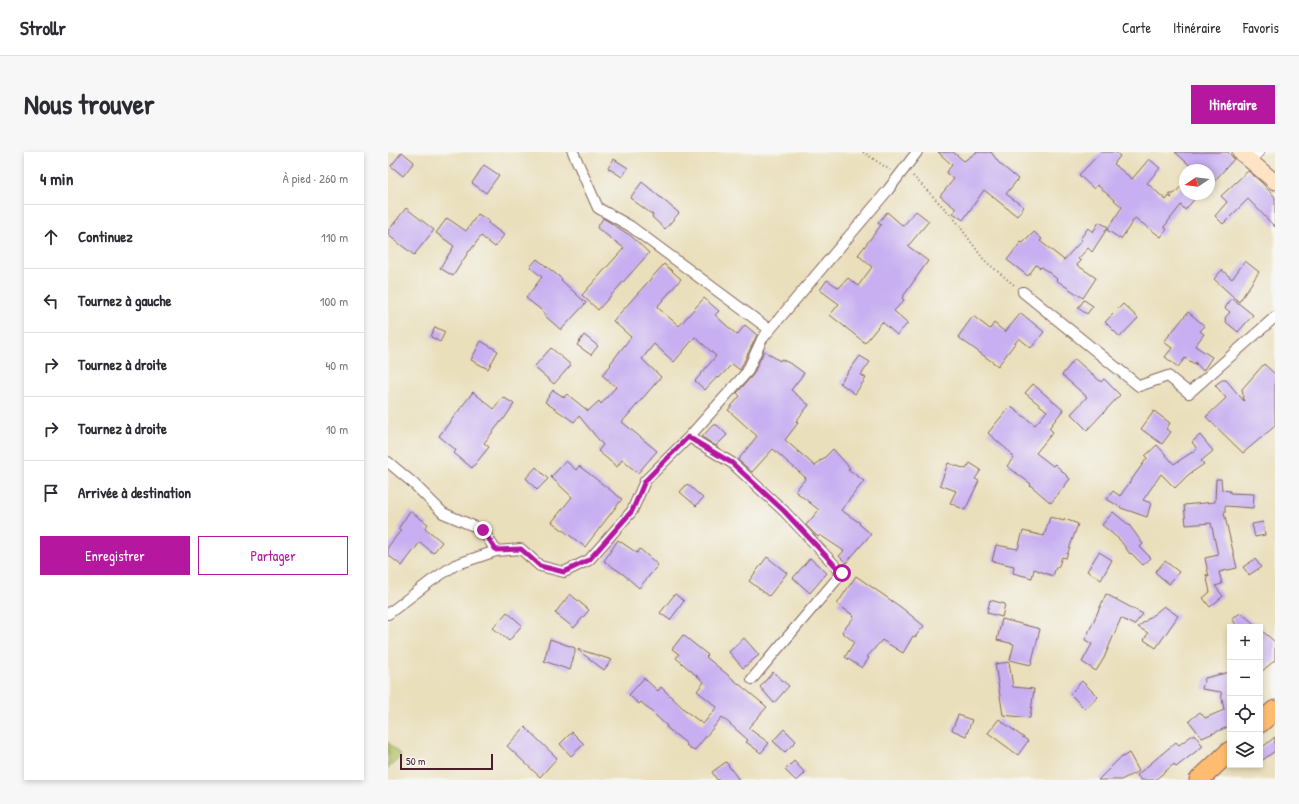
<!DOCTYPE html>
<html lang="fr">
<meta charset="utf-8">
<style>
body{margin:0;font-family:"Patrick Hand",sans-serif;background:#f7f7f7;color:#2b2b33}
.controls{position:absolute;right:12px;bottom:12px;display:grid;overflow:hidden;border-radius:0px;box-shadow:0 2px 6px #0003}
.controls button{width:36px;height:36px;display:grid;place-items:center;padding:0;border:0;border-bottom:1px solid #e1e1e2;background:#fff;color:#2b2b33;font:20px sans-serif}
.compass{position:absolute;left:791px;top:12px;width:36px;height:36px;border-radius:50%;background:#fff;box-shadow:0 2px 6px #0003;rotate:257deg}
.scale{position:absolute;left:12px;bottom:10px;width:93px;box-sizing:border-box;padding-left:4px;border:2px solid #4a1f2b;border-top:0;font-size:11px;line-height:14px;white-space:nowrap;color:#4a1f2b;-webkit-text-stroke:3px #f6f6f2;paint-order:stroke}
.stop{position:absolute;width:12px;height:12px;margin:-9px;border:3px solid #b5179e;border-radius:50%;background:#fff}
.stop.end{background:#b5179e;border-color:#fff;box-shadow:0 1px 4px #0008}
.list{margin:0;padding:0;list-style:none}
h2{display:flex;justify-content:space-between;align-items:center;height:52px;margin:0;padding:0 16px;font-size:17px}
h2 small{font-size:13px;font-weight:400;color:#7c7c81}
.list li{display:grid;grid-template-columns:26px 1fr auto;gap:12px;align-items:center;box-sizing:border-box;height:64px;padding:0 16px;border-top:1px solid #e1e1e2}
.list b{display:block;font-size:15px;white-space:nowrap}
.list em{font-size:13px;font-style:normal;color:#7c7c81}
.actions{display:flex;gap:8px;padding:12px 16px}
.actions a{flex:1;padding:9px 0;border:1px solid #b5179e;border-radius:0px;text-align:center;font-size:14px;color:#b5179e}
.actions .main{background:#b5179e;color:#fff}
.icon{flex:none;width:22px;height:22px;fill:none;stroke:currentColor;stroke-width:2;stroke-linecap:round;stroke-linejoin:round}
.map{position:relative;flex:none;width:887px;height:628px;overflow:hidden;border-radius:0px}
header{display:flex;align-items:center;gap:24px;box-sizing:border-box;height:56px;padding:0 20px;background:#fff;border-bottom:1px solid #e1e1e2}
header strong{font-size:19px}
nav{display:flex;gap:22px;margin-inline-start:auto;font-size:14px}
.intro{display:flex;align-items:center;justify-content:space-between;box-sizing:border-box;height:96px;padding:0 24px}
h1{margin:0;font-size:28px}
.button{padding:10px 18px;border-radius:0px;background:#b5179e;color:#fff;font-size:14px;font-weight:700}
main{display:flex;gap:24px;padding:0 24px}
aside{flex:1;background:#fff;border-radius:0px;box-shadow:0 2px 6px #0003}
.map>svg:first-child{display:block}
.green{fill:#b1c66a;stroke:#7e724a}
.building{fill:#c7aff1}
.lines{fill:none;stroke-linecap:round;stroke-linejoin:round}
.street-casing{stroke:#82625d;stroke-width:12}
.secondary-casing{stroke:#82625d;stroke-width:17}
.highway-casing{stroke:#82625d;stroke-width:21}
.path{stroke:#82625d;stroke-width:2;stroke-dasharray:1 3;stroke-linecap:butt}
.street{stroke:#fff;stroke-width:10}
.secondary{stroke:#fee4c5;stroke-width:15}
.highway{stroke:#fdbc6f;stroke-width:19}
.route{stroke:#b5179e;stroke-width:5}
</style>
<header>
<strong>Strollr</strong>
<nav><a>Carte</a><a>Itinéraire</a><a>Favoris</a></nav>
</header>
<div class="intro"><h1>Nous trouver</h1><a class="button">Itinéraire</a></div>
<main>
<aside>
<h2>4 min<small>À pied · 260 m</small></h2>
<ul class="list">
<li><svg class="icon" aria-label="ahead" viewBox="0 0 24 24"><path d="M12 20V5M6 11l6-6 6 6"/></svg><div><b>Continuez</b></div><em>110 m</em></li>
<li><svg class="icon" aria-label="left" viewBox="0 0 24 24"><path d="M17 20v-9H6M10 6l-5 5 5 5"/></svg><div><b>Tournez à gauche</b></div><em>100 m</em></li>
<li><svg class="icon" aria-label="right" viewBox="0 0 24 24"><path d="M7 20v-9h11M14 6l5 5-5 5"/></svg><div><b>Tournez à droite</b></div><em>40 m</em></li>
<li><svg class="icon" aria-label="right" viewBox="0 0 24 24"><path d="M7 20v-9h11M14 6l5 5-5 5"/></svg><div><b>Tournez à droite</b></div><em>10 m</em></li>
<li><svg class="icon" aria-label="arrive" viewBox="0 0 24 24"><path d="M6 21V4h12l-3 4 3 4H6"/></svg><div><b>Arrivée à destination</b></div></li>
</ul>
<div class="actions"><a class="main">Enregistrer</a><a>Partager</a></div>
</aside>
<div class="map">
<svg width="887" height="628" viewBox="0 0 887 628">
<rect width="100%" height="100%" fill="#f6f6f2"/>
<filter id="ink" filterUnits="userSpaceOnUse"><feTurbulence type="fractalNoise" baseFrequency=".025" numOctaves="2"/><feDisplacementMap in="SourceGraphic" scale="8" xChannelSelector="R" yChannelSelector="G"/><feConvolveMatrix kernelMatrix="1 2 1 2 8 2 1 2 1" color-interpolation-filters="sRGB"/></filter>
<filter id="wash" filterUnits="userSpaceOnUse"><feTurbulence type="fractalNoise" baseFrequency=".012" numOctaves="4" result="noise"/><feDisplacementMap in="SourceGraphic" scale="16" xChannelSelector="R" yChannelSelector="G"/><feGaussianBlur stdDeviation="0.9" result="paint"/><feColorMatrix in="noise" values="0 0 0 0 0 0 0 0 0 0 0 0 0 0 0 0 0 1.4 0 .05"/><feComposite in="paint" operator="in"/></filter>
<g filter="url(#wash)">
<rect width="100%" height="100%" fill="#eadfbb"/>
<path class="green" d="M0 590 13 604 0 617Z"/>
<g id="blocks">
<path class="building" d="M14 0 26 10 15 24 3 14Z
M550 0H565L576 9 589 0H603L611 11 630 27 618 42 636 55 629 64 596 38 575 68 565 61 568 57 552 44 566 27 558 21 564 13Z
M713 0H727L732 4 726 12 744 27 761 7 772 16 759 31 778 48 781 44 783 46 784 45 781 42H786L797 30V42H811L797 58 793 53 776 75 779 77 773 85 747 66 733 87 719 78 734 55 709 33 706 37 691 23Z
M787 0H840L846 7 821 35V18H807Z
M226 7 240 16 234 25 220 16Z
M96 13 111 23 98 41 84 31Z
M860 19 873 30 887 45V75L860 47 835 72 827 64 839 50 833 44Z
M254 30 291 61 277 77 264 65 265 63 242 46Z
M18 56 46 78 26 103 0 83V79Z
M528 59 541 69 520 94 540 109 514 146 516 148 506 159 520 171 509 183 494 170 477 191 442 163 451 152 432 138 439 128 451 136 460 126 470 134 484 115 470 103 493 73 490 71 499 60 515 74Z
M90 62 101 69 100 71 116 83 107 95 93 84 82 99H81L65 124 52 116 66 94 48 81 59 66 78 79Z
M215 66 243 84 261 101 210 158 194 143 236 96 209 76Z
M711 70 720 75 704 100 700 96 690 107 693 109 689 113 708 126 695 146 668 128 669 127 654 115 652 116 648 113 640 124 619 108 633 90 635 91 646 80 654 87 652 89 676 108 694 88 692 87 700 76 705 80Z
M149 107 174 127 173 128 198 151 173 178 156 163 157 161 138 146 154 125 142 115Z
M857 109 871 120 851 150 826 127 834 118 844 127Z
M276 112 293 127 269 155 291 174 316 146 331 159 327 163 349 183 357 173 369 183 352 218 344 212 331 226 329 225 317 238 307 229 328 204 307 185 286 210 266 192 254 207 273 225 234 270 269 299 250 321 234 308 229 315 210 299 215 293 191 264 186 270 157 250 165 238 177 246 176 245 179 242 200 259 211 249 213 252 228 235 214 223 223 213 222 212 243 185 225 169Z
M844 146 865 163 850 180 838 170 837 166 842 160 837 156Z
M696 148 705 154 699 162 690 156Z
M735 152 750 166 732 185 717 170Z
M800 160 817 174 812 179 816 182 807 194 824 205 815 219 807 210 808 213 797 206 790 215 777 205 784 196 776 190 782 182H781L783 180H784Z
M633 161 656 180 643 196 631 186 610 214 570 185 585 164 602 177 606 171 617 180Z
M47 175 57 180 52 190 43 185Z
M196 183 210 194 203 203 189 193Z
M93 189 110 199 100 217 83 208Z
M163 196 183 213 166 232 146 215Z
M376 199 392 209 393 207 405 213 416 221 403 238 421 253 408 269 410 271 397 288 427 314 432 308 433 309 445 297 462 316 460 317 476 329 453 358 472 371 471 372 483 382 458 411 451 404 456 399 432 383 430 385 418 373 431 358 407 339 418 326 385 297 364 320 350 308 369 284 340 258 352 244 349 241 365 223Z
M472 204 482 210 473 223 478 226 467 242 452 231Z
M687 207 713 230 716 227 732 243 699 278 683 262 699 245 674 223Z
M876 212 887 222V274L855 301 818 265 838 246 827 233 834 228H838L856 249 854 237Z
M645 232 675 258 661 276 665 280 648 301 665 314 667 312 682 327 663 351 642 333 643 332 619 314 626 305 622 302 623 301 600 281 622 254 647 273 659 259 637 241Z
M85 240 106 257 115 245 126 252 116 267H115L96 291 101 295 84 316 66 301 68 298 51 284Z
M766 259 782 271 778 277 783 280 774 292 753 277Z
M325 273H329L339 283 328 294 314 285Z
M812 283 825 299 813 309 816 312 800 323 787 336 773 322 755 348 763 351 759 365 733 356 719 347 725 339 732 344 759 306 757 304 769 293 786 312 809 297 804 290Z
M178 309 188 318 191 314 234 347 197 395 164 370 184 345 163 325Z
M560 311 578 317 582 311 593 318 587 327 591 329 577 358 562 351 568 339 552 333Z
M148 315 160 327 149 338 138 326Z
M828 327H833L834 338 842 339V341L866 342 865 356 837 354V361H836L849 416 831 420 834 432 827 434 835 444 822 455 815 446 822 440 818 422 821 425 817 406 830 403 823 371 798 373 796 353 827 350Z
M299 332 315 346 308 354 292 340Z
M22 359 40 372 37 376 54 390 45 401 32 390 14 414 0 403V395L13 378 10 377Z
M725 360 742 374 755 392 752 395 763 406 755 413 743 401 742 402 732 388 714 373Z
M662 365 676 369 677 367 690 372 678 406 674 405 670 416 668 415 665 424 646 417 644 426 625 421 626 414 604 409 608 393 630 397 635 379 656 384Z
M875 370 877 383 867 385 864 372Z
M230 388 249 401 252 397 270 413 251 436 235 422 216 409Z
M711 400 724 408 713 428 699 419Z
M379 405 399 421 381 444 361 429Z
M422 406 439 421 422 441 405 426Z
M867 407 873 415 861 423 855 415Z
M777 409 791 420 781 432 767 420Z
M468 424 514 456 536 474 527 485 525 484 515 501 494 488 479 505 481 506 474 516 457 505 466 490 454 480 466 465 465 464V463L449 452Z
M182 442 201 458 186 476 167 461Z
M287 442 296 449 282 468 272 461Z
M718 442 755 462 746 473 733 466 716 506 708 519 694 510 704 492 697 488Z
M602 448 617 452 614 465 599 461Z
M776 454 790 464 768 496 756 488 760 481 750 475Z
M119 460 134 473 121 489 105 476Z
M853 461 870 475H849L844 466Z
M614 467 652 477 643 513 622 508 626 492 609 488Z
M872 477 887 490V508L872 521Z
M295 483 320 503 318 505 379 555 360 576 381 591 373 601 358 590 360 588 334 565 306 599 298 593 299 592 278 575 279 574 253 550 251 552 241 543 256 526 270 539 273 535 299 560 315 572 329 555 309 539 316 530 288 506 291 502 284 497Z
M356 486 371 503 355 516 341 500Z
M162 487 187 496V500L182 518 156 509Z
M190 497 224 508 216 518 190 498Z
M621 510 625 535 646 537 642 566 615 563 607 512Z
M385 520 401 534 386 551 372 535Z
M842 520V574L814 586 801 569 812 560 817 566 836 558 833 540 814 537 817 526Z
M694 529 710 545 697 557 682 542Z
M570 563 584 568 578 584 564 578Z
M611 567 640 589 630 603 600 581Z
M137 575 169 606 152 625 119 594Z
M396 577 408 589 397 600 385 589Z
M184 580 196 592 183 604 172 592Z
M806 582 815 594 788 615 786 612 767 628H753L749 623 788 590 791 593Z
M887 585V599L872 610V597Z
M741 601 751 619 733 628H710L731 607Z
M406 609 417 621 410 628H407L397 618Z
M338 610 351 628H329L324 620Z"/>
</g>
</g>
<g filter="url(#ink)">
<use href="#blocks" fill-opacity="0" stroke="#82625d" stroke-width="1"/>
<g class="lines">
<g class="street-casing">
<path id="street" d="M185 0 210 56 242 74 382 178
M862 8 871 0
M635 140 751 234 780 224 801 241 887 165
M301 285 344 311 396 359 454 421 364 527
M0 310 25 331 55 361 95 378 108 399 133 397 152 414 176 420 201 408 244 359 257 329 301 285 359 220 374 187 500 38 529 0
M0 462 43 429 67 413 108 399"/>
</g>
<g class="secondary-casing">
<path id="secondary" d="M852 0 887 30"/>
</g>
<g class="highway-casing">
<path id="highway" d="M872 571 887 558
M811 628 842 599"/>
</g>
<path class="path" d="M475 0 502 18
M525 24 565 65 596 108 626 133"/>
<use href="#street" class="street"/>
<use href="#secondary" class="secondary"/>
<use href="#highway" class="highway"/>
</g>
</g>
<g class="lines" filter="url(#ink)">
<path class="route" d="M95 378 108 398 133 397 152 414 176 420 201 408 244 359 257 329 300 285 344 311 396 359 454 421"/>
</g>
</svg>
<div class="controls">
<button>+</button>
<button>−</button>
<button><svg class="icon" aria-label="locate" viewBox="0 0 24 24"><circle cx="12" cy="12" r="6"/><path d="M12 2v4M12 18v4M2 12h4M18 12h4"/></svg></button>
<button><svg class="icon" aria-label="layers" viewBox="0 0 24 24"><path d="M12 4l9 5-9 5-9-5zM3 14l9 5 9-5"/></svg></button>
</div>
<svg class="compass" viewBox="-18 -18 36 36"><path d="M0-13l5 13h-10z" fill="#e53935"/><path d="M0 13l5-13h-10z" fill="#7c7c81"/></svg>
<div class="scale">50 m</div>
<div class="stop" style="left:454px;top:421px"></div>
<div class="stop end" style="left:95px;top:378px"></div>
</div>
</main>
